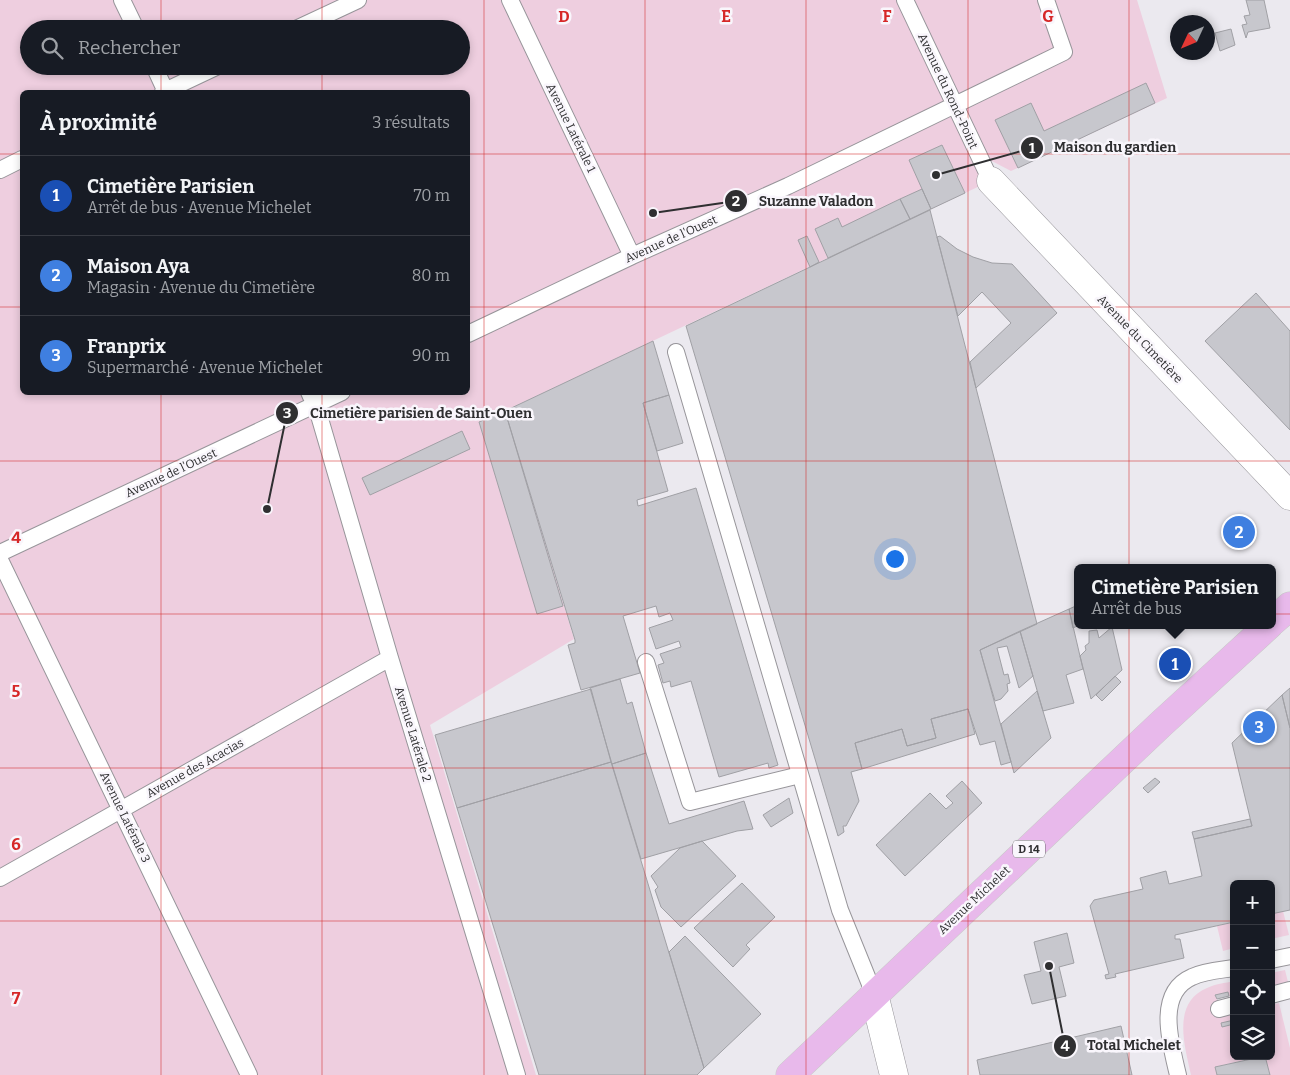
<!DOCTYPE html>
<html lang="fr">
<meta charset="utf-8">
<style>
body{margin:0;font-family:Bitter,serif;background:#20242c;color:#f1f3f6}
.controls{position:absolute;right:15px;bottom:15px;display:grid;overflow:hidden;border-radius:8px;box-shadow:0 2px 8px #0003}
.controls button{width:45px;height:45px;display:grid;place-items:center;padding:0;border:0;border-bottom:1px solid #363941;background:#171b24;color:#f1f3f6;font:25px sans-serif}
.compass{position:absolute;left:1170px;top:15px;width:45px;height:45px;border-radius:50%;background:#171b24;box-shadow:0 2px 8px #0003;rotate:226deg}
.you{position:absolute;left:894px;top:558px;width:18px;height:18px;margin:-12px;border:4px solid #fff;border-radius:50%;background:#1a73e8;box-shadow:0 0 0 8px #1a73e833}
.badge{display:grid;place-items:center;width:32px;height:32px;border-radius:50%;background:#458c95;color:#fff;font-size:16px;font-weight:700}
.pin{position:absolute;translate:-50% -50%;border:2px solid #fff;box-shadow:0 1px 5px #0006}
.popup{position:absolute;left:1074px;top:564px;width:202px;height:65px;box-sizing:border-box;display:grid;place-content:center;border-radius:8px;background:#171b24;filter:drop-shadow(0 1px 4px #0005);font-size:16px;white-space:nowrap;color:#9ea1a6}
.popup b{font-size:19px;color:#f1f3f6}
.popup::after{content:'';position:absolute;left:50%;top:100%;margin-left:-10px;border:10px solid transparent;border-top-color:#171b24}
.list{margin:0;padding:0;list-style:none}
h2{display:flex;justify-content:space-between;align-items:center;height:65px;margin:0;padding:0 20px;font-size:21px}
h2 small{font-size:16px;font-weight:400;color:#9ea1a6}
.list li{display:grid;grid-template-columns:32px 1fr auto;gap:15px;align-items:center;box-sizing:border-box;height:80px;padding:0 20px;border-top:1px solid #363941}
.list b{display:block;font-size:19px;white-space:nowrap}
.list p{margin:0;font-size:16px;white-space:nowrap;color:#9ea1a6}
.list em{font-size:16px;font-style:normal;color:#9ea1a6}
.icon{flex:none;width:28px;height:28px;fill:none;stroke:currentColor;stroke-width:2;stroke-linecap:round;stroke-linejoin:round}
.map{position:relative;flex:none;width:1290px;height:1075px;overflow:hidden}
.search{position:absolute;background:#171b24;box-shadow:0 2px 8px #0003;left:20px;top:20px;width:450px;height:55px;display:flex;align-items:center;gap:12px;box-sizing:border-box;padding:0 18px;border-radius:28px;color:#9ea1a6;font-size:19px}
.panel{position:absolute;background:#171b24;box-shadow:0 2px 8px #0003;left:20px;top:90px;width:450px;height:305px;border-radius:8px}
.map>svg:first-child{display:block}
.green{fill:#eecedf;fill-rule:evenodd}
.building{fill:#c7c7cd;stroke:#a0a0a5}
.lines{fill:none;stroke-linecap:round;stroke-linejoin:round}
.service-casing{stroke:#97959a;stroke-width:18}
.minor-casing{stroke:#97959a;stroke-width:29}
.primary-casing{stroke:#c9c9c9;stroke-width:29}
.service{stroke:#fff;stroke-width:16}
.minor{stroke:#fff;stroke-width:28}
.primary{stroke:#e8b9eb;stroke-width:28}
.grid{fill:none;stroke:#d62828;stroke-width:1;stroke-opacity:0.55}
.labels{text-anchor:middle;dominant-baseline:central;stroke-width:5;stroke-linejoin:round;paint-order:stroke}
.shield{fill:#f9f6fc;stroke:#6c6b6e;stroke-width:1}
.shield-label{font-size:11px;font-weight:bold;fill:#2f2f31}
.street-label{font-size:12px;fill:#2f2f31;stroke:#f9f6fc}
.grid-label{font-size:16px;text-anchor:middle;font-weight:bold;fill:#d62828;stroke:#f9f6fc;stroke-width:5;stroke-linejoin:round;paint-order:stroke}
.leader{fill:none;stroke:#2f2f31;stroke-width:2}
.callout-dot{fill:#2f2f31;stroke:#f9f6fc;stroke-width:2}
.mark-label{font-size:15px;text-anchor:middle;font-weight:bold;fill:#fff}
.callout-label{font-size:14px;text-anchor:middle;font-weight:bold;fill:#2f2f31;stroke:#f9f6fc;stroke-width:5;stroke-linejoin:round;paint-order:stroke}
</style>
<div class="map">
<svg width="1290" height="1075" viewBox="0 0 1290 1075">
<rect width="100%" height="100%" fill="#ebe9ef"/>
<path class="green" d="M0 0H1137L1167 98 1011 171 988 159 984 184 505 411 574 639 430 725 536 1075H0ZM29 29H461V66H29ZM22 92H468V392H22Z
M1283 911 1289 935 1271 939V914Z
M1234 922V948L1223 951 1217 926Z
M1285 970 1288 982 1271 986V973Z
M1234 981V995L1229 996 1228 992 1216 995 1221 1017 1234 1014V1020L1222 1027 1234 1024V1056H1262L1215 1067 1217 1075H1191C1185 1047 1171 1003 1207 988 1215 984 1225 983 1234 981Z
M1279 1003 1290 1048V1075H1270L1265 1056H1271V1005Z"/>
<path class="building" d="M1246 0H1264L1270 28 1248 32 1246 38 1242 25 1247 24 1244 16 1250 15Z
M1231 29 1235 45 1220 51 1215 33Z
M1146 83 1155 103 1018 168 995 120 1031 103 1044 131Z
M942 145 965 193 931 209 909 160Z
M922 189 931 209 910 219 900 199Z
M900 199 910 219 828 258 815 229 838 218 842 227Z
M930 210 1037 624 980 650 1011 762 1001 765 995 741 980 745 968 709 931 719 936 738 907 746 902 729 855 743 862 769 851 772 859 801 846 826H843L844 832 838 836 686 326Z
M807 236 819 262 810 267 798 240Z
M940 236 957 249 973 257 992 263 1012 264 1057 313 976 388 970 362 1011 323 982 292 958 316 937 237Z
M1256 293 1290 331V430L1205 341Z
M653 341 669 395 643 403 668 491 637 500 638 506 696 488 778 765 769 768 768 763 719 777 691 681 671 687 670 681 663 683 658 665 664 663 660 654 681 647 679 641 656 649 649 628 673 620 670 613 659 617 656 606 623 616 640 673 581 690 568 645 575 643V640L505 411Z
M669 395 683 443 657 451 643 403Z
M505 411 563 606 537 614 479 422Z
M462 431 470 449 370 495 362 478Z
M1078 605 1079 625 1073 628 1069 609Z
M1069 609 1083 669 1066 675 1074 703 1043 711 1020 631Z
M1112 627 1122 670 1091 699 1080 656 1086 650 1085 646 1089 643V631L1097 630 1099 638Z
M1020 631 1033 676 1019 688 1007 646 997 648 1004 675 1008 674 1010 683 1007 684 1008 691 1001 699 995 701 980 650Z
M1115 676 1121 682 1102 701 1096 695Z
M620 679 627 704 632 702 646 753 612 764 590 688Z
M1290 688V728L1282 695Z
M591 689 611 762 457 808 435 735Z
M1037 691 1051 738 1014 773 1001 724Z
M1282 695 1290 728V910L1271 914V884H1234V922L1175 935V939H1180L1184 958 1115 974 1116 977 1106 979 1105 975 1109 974 1090 906 1094 900 1143 889 1140 878 1166 871 1169 884 1202 876 1194 839 1252 826 1232 743Z
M968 709 975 734 862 769 855 743 902 729 907 746 936 738 931 719Z
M646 753 669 824 744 801 753 829 737 831 641 859 612 764Z
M611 762 704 1068 697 1075H539L457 808Z
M1155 778 1160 782 1148 793 1143 788Z
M962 781 982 803 905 876 876 845 930 793 946 809 953 803 946 796Z
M789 798 793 813 771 827 763 815Z
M1250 819 1252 826 1194 839 1192 832Z
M702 841 736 876 681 927 661 907 655 890 658 887 651 876 680 848Z
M742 883 775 917 746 945 750 949 733 967 694 928Z
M1067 933 1074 963 1059 967 1066 996 1032 1004 1024 975 1041 971 1034 942Z
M685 936 761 1014 704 1068 669 952Z
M1228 992 1229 996 1217 999 1215 995Z
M1234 1020V1024L1222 1027 1221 1023Z
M1121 1026 1132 1075H980L977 1060Z
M1265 1056 1270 1075H1217L1215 1067Z"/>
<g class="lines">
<g class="service-casing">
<path id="service" d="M122 0 136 29
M510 0 632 256
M905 0 991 181
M296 29 358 0
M154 66 166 92
M163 92 218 66
M0 170 22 159
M468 334 632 256 788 186 1064 52 1046 0
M676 352 840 910 874 994
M309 392 318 412 390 658 517 1075
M0 553 342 392
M0 560 249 1075
M646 662 690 802 800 775
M0 878 390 658
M1271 960 1290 956
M1271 995 1290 990
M1219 1009 1234 1005
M1178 1075C1171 1045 1155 993 1192 977 1204 971 1221 970 1234 968"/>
</g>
<g class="minor-casing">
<path id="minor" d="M991 181 1290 496
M874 994 894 1075"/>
</g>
<g class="primary-casing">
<path id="primary" d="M1272 622 1290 606
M790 1075 1161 724 1269 625"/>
</g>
<use href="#service" class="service"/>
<use href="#minor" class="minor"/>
<use href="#primary" class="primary"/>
</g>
<path class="grid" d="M161 0V29M322 0V29M484 0V1075M645 0V1075M806 0V1075M968 0V1075M1129 0V1075M161 66V92M322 66V92M0 154H22M468 154H1290M0 307H22M468 307H1290M161 392V1075M322 392V1075M0 461H1290M0 614H1290M0 768H1290M0 921H1234M1271 921H1290"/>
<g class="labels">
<rect class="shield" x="1013" y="840.5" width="32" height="17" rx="4"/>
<g class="shield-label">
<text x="1029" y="849">D 14</text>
</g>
<g class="street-label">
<text transform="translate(948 91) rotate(65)">Avenue du Rond-Point</text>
<text transform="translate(571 128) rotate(64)">Avenue Latérale 1</text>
<text transform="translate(671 239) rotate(-24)">Avenue de l'Ouest</text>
<text transform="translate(1140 339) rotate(46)">Avenue du Cimetière</text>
<text transform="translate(171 473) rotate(-25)">Avenue de l'Ouest</text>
<text transform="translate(413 734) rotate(73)">Avenue Latérale 2</text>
<text transform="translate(195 768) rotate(-29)">Avenue des Acacias</text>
<text transform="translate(125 817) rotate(64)">Avenue Latérale 3</text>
<text transform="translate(974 900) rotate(-43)">Avenue Michelet</text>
</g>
</g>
<g class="grid-label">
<text x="564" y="22">D</text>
<text x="726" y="22">E</text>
<text x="887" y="22">F</text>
<text x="1048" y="22">G</text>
<text x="16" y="543">4</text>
<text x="16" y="697">5</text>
<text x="16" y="850">6</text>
<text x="16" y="1004">7</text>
</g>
<path class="leader" d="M936 175L1032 148M653 213L736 201M267 509L287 413M1049 966L1065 1046"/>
<g class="callout-dot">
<circle cx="936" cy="175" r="5"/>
<circle cx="653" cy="213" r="5"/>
<circle cx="267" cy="509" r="5"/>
<circle cx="1049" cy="966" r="5"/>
<circle cx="1032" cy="148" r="12"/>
<circle cx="736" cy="201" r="12"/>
<circle cx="287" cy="413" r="12"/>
<circle cx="1065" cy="1046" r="12"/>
</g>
<g class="mark-label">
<text x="1032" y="153">1</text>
<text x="736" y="206">2</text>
<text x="287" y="418">3</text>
<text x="1065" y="1051">4</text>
</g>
<g class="callout-label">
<text x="1115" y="152">Maison du gardien</text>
<text x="816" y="206">Suzanne Valadon</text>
<text x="421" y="418">Cimetière parisien de Saint-Ouen</text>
<text x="1134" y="1050">Total Michelet</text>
</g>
</svg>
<div class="controls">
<button>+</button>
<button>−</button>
<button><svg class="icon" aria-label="locate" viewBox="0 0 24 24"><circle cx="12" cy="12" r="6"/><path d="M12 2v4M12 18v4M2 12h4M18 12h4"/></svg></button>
<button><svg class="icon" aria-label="layers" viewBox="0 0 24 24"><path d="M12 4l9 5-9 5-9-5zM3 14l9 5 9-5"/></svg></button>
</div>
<svg class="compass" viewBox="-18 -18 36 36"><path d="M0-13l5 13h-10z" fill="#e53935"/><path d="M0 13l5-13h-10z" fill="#9ea1a6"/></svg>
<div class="you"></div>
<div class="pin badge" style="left:1175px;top:664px;background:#1a4fb4">1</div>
<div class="popup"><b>Cimetière Parisien</b>Arrêt de bus</div>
<div class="pin badge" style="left:1239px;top:532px;background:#3f7fe0">2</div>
<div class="pin badge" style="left:1259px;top:727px;background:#3f7fe0">3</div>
<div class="search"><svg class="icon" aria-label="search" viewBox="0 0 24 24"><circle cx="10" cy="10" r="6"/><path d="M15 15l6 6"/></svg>Rechercher</div>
<section class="panel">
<h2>À proximité<small>3 résultats</small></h2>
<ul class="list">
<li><span class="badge" style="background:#1a4fb4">1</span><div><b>Cimetière Parisien</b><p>Arrêt de bus · Avenue Michelet</p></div><em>70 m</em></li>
<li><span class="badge" style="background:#3f7fe0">2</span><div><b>Maison Aya</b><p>Magasin · Avenue du Cimetière</p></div><em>80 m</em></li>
<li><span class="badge" style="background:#3f7fe0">3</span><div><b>Franprix</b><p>Supermarché · Avenue Michelet</p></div><em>90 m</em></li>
</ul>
</section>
</div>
